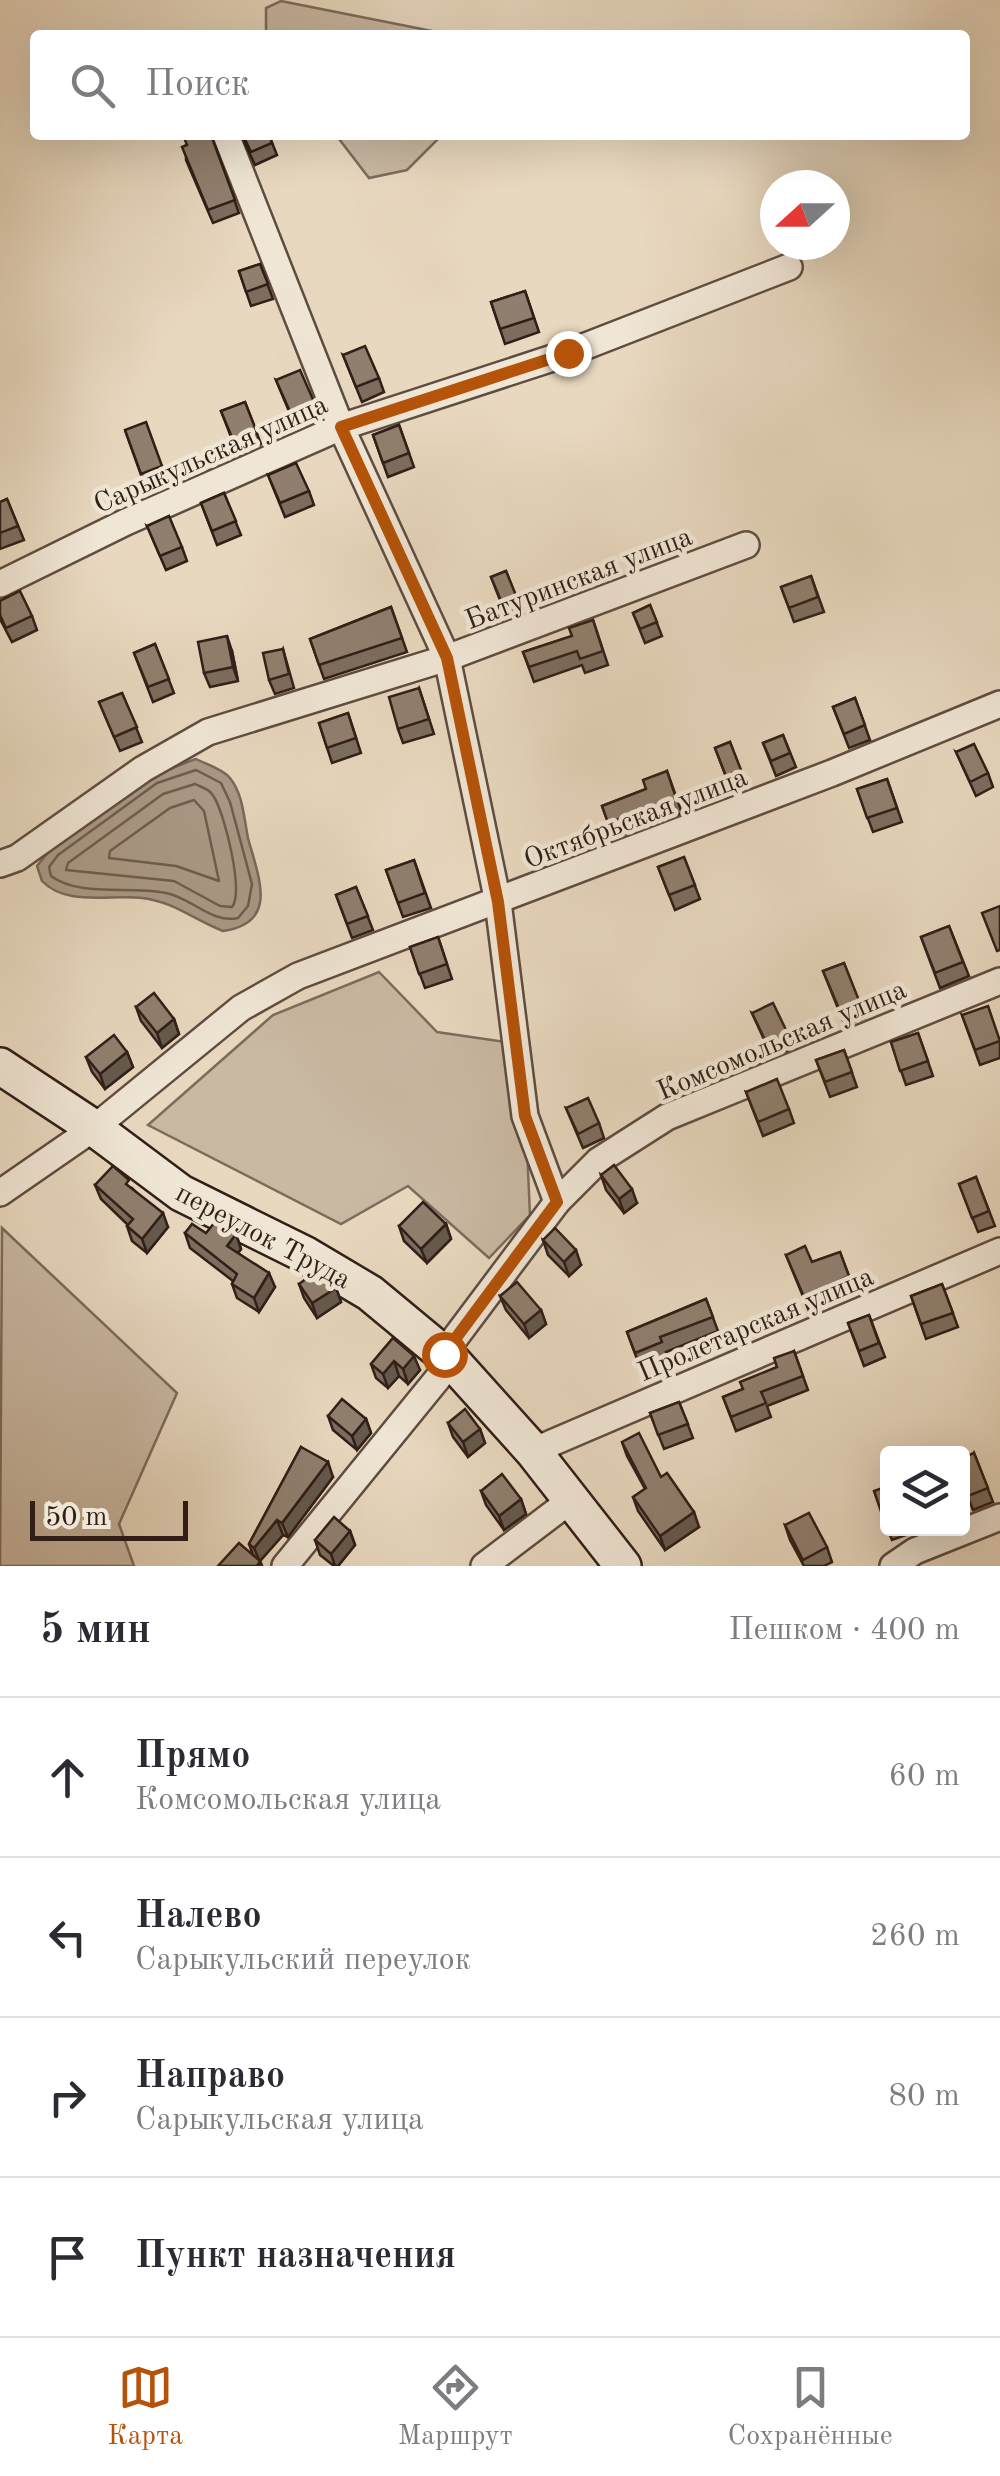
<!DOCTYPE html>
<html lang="ru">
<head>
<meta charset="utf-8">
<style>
  :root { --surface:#fff; --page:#f2f2f3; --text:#2b2b33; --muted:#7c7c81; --line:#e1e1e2; --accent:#b45309 }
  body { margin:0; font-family:"Old Standard TT",serif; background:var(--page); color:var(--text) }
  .controls { position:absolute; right:30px; bottom:30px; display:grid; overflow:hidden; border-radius:10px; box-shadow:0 10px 40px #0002 }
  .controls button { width:90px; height:90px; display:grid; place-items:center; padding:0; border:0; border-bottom:2px solid var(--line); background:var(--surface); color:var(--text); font:50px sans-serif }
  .compass { position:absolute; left:760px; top:170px; width:90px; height:90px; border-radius:50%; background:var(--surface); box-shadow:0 10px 40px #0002; rotate:249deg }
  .scale { position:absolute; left:30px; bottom:25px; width:158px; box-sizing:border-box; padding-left:10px; border:5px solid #311e17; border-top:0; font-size:28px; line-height:35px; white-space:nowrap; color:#311e17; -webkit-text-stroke:8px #f0e6d5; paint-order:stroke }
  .stop { position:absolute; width:30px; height:30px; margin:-22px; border:8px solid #b45309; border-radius:50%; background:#fff }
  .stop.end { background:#b45309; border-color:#fff; box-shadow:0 2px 10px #0008 }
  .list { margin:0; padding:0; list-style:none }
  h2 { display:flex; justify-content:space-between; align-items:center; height:130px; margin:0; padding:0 40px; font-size:42px }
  h2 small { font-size:32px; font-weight:400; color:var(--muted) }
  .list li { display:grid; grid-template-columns:65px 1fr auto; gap:30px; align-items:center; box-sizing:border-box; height:160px; padding:0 40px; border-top:2px solid var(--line) }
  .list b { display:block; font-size:38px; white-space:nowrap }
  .list p { margin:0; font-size:32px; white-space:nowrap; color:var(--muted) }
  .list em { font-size:32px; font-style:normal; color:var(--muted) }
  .icon { flex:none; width:55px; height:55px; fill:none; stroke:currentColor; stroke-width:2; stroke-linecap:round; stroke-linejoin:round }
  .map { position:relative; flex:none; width:1000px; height:1566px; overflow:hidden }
  .search { position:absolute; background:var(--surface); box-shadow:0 10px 40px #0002; left:30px; right:30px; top:30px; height:110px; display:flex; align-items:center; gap:25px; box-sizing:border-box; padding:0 35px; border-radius:10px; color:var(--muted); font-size:38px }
  .sheet { height:770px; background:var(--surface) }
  nav { display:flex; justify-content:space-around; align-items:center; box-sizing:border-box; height:140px; border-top:2px solid var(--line); background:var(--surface); font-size:28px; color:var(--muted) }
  nav a { display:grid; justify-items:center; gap:5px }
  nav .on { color:var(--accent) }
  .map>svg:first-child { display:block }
  .green { fill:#c9b8a2; stroke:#7d6b5c; stroke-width:2.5 }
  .water { fill:#aa9986; stroke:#7a685a; stroke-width:2.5 }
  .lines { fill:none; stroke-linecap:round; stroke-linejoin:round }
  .shore { stroke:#6e5c4e; stroke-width:2.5 }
  .street-casing { stroke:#5f4c41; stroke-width:30 }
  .secondary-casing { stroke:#311e17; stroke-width:40 }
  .street { stroke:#f0e6d5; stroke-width:25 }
  .secondary { stroke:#f0e6d5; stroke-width:35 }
  .wall { fill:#7c6d5f; stroke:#311e17; stroke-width:2.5 }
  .shaded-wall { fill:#65594d; stroke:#311e17; stroke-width:2.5 }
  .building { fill:#907f6e; stroke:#311e17; stroke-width:2.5 }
  .route { stroke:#b45309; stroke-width:12 }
  .labels { text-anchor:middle; stroke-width:9; stroke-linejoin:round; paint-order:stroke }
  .street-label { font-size:28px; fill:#311e17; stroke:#f0e6d5 }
</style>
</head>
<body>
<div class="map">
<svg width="1000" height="1566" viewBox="0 0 1000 1566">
  <rect width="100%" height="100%" fill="#e8d8bf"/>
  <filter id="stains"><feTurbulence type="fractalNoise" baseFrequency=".002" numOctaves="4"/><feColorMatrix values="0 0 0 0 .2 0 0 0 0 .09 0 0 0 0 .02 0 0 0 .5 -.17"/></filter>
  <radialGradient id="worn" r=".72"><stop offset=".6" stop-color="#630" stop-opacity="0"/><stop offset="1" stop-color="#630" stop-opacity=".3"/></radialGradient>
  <g class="green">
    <polygon points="281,1 452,35 266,35 266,8"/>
    <polygon points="336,135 442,135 407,170 369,178"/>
    <polygon points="379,972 437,1032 506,1042 527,1148 530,1215 489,1258 408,1186 341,1224 148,1125 273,1015"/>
    <polygon points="2,1228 177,1393 119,1524 134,1566 0,1566"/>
  </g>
  <path class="water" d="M196 759C206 764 223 769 230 778 243 794 244 818 248 838 258 876 280 923 223 931 194 920 175 902 142 898 110 894 67 907 42 881L37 866C70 821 143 777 196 759Z"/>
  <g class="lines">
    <g class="shore">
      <path d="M196 770 221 783 230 802 252 884 248 906 238 918C212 924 192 898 166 893 130 885 81 898 51 876L49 867 58 855 157 783Z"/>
      <path d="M195 784C203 788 210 789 214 797 225 815 244 892 232 907L220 906 174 881 66 870 68 863 163 794Z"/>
      <polygon points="194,800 204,811 219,881 176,866 109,858 110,851 170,808"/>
    </g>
    <g class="street-casing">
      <g id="street">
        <polyline points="226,135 341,427 447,658 498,902 525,1116 557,1202"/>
        <polyline points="0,584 126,522 341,427 568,353 789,267"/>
        <polyline points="0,864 17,858 143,769 208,732 447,658 746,545"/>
        <polyline points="0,1193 94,1128 241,1008 298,976 832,773 1000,704"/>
        <polyline points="443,1354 557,1202 598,1161 667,1117 1000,981"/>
        <polyline points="533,1451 1000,1251"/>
        <polyline points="285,1566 452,1361"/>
        <polyline points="484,1566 571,1500"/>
        <polyline points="893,1566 915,1551 1000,1517"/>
      </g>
    </g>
    <g class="secondary-casing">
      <polyline id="secondary" points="0,1066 94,1128 181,1193 306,1255 370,1293 452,1361 533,1451 623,1566"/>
    </g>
    <use href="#street" class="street"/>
    <use href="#secondary" class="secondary"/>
  </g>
  <g class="wall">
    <polygon points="211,135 239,213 213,223 186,160 186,145"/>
    <polygon points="241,135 269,135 277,155 255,165"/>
    <polygon points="260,264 273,299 251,306 239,271"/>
    <polygon points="525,291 539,332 505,344 491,302"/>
    <polygon points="343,355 379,378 384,392 362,402"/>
    <polygon points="276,380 315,404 320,418 296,428"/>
    <polygon points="245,402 261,444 238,455 221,411"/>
    <polygon points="399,425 414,467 388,477 373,435"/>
    <polygon points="125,430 162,466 168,481 146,489"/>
    <polygon points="268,475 309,491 314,505 285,517"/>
    <polygon points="224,493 241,535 217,545 201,503"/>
    <polygon points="7,499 24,540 0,549 0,502"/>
    <polygon points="147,526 182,547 187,561 166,570"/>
    <polygon points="506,571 522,612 507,618 491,577"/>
    <polygon points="811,576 824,612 794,622 781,587"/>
    <polygon points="0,601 32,616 37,630 12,642 0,619"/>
    <polygon points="650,605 662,636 645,643 633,613"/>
    <polygon points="391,607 407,652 324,679 310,639"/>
    <polygon points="593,620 608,665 585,673 582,665 534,682 523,652 572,636"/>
    <polygon points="155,644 174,693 153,702 134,653"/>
    <polygon points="283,649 294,688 275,694 269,680"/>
    <polygon points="232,651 238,681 210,687 204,673"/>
    <polygon points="419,688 434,734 403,743 398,729"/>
    <polygon points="122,693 142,742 120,751 99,702"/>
    <polygon points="855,698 870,740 849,748 833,707"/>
    <polygon points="348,713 361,753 332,763 319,723"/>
    <polygon points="783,735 796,767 776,776 763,743"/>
    <polygon points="730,742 746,785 731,790 715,748"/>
    <polygon points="956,752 988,773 993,787 976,796"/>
    <polygon points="667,771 682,813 614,838 602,806 646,789"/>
    <polygon points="887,779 902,822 873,832 857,789"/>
    <polygon points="684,857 700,899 675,910 658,867"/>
    <polygon points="414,860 431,908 403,917 386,870"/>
    <polygon points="356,887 373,930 352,938 336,895"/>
    <polygon points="949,926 969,976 940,988 921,937"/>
    <polygon points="438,937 452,979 425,988 410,947"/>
    <polygon points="844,963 865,1018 845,1026 823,971"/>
    <polygon points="136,1007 174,1019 179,1034 162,1048 141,1021"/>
    <polygon points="752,1013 788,1034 793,1048 772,1057"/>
    <polygon points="962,1015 1000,1040 1000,1058 980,1065"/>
    <polygon points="918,1033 933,1076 906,1085 891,1042"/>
    <polygon points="844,1050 857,1087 830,1097 816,1060"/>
    <polygon points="127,1052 133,1067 105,1089 92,1072 86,1057"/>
    <polygon points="746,1092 789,1109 794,1123 763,1136"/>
    <polygon points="566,1108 599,1123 604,1138 583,1148"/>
    <polygon points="601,1175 637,1203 624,1213 606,1190"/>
    <polygon points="976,1177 995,1226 978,1232 959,1184"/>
    <polygon points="95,1185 132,1188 168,1227 147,1253 132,1241 127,1226 128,1225 101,1199"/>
    <polygon points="446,1224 451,1239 427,1263 404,1241 399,1226"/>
    <polygon points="185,1233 236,1234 241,1249 238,1253 275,1287 259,1312 237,1298 232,1284 233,1281 190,1248"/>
    <polygon points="543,1240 581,1265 569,1276 548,1255"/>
    <polygon points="840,1252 854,1290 809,1311 786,1255 812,1262"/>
    <polygon points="299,1284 336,1288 341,1302 317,1318 304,1298"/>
    <polygon points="942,1284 958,1327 926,1339 911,1296"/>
    <polygon points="500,1296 541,1310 546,1324 529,1338 506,1310"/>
    <polygon points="706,1299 718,1331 666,1352 668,1356 640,1367 627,1332"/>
    <polygon points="869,1315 885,1357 864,1366 848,1323"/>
    <polygon points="393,1338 420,1370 408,1384 399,1376 388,1388 376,1378 371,1364"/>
    <polygon points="794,1351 808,1390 767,1406 771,1417 736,1431 723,1397 743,1389 777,1367"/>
    <polygon points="679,1402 693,1438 664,1449 650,1413"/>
    <polygon points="328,1416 366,1419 371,1433 357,1450 333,1430"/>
    <polygon points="448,1423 480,1429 485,1443 468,1457 453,1437"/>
    <polygon points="622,1442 699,1527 665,1550 638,1511 633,1497 645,1489 627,1456"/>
    <polygon points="301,1447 333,1477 288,1537 283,1535 260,1561 262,1566 218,1566 253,1555 249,1544"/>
    <polygon points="974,1453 993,1502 973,1510 962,1482"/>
    <polygon points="888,1486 888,1528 911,1528 912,1533 892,1540 886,1526"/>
    <polygon points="481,1491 521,1499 526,1514 504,1530 486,1505"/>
    <polygon points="785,1525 827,1547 832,1562 824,1566 804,1566 790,1540"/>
    <polygon points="350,1531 355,1545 338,1566 334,1566 320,1555 315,1540"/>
  </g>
  <g class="shaded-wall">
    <polygon points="227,636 232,651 238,681 233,667"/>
    <polygon points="174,1019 179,1034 162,1048 157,1033"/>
    <polygon points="127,1052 133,1067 105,1089 100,1074"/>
    <polygon points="632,1189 637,1203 624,1213 619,1199"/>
    <polygon points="163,1213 168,1227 147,1253 142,1239"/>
    <polygon points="446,1224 451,1239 427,1263 421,1249"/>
    <polygon points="236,1234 241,1249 232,1261 227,1246"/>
    <polygon points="576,1250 581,1265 569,1276 564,1262"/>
    <polygon points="269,1273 275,1287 259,1312 254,1298"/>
    <polygon points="336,1288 341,1302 317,1318 312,1303"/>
    <polygon points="541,1310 546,1324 529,1338 524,1324"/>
    <polygon points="414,1356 420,1370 408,1384 403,1369"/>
    <polygon points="394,1361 399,1376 388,1388 383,1374"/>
    <polygon points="366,1419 371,1433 357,1450 352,1436"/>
    <polygon points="480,1429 485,1443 468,1457 463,1442"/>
    <polygon points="328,1462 333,1477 288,1537 282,1523"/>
    <polygon points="521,1499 526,1514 504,1530 499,1516"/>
    <polygon points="694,1512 699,1527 665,1550 660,1536"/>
    <polygon points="277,1520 283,1535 260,1561 262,1566 257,1566 260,1562 254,1548"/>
    <polygon points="350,1531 355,1545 338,1566 335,1566 331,1554"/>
  </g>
  <g class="building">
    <polygon points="183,135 211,135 235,200 208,210 182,147 187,145"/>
    <polygon points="243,135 269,135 272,143 251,152"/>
    <polygon points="260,264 268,284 246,292 239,271"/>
    <polygon points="525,291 534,318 500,329 491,302"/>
    <polygon points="365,346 379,378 356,387 343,355"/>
    <polygon points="300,370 315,404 291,414 276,380"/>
    <polygon points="245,402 256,430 233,440 221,411"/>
    <polygon points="146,422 162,466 141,474 125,430"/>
    <polygon points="399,425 409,453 383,463 373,435"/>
    <polygon points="296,463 309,491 280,503 268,475"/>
    <polygon points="224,493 236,521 212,531 201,503"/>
    <polygon points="7,499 18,526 0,533 0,502"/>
    <polygon points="169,516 182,547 160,556 147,526"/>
    <polygon points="506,571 517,598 502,603 491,577"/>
    <polygon points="811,576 818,597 789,608 781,587"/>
    <polygon points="20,591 32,616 6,628 0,615 0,601"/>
    <polygon points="650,605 657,622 640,629 633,613"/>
    <polygon points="391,607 402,638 319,665 310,639"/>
    <polygon points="593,620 603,651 580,659 577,651 529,667 523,652 572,636 569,628"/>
    <polygon points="227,636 233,667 204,673 198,642"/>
    <polygon points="155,644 169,679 148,687 134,653"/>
    <polygon points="283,649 289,674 269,680 263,653"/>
    <polygon points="419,688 429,719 398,729 389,697"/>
    <polygon points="122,693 137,727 114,737 99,702"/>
    <polygon points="855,698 865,725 844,734 833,707"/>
    <polygon points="348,713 356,738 327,748 319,723"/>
    <polygon points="783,735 790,753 771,761 763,743"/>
    <polygon points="730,742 741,770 726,776 715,748"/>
    <polygon points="974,744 988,773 970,782 956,752"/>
    <polygon points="667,771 676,798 608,823 602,806 646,789 643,780"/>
    <polygon points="887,779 897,808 867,818 857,789"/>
    <polygon points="684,857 695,885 669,895 658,867"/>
    <polygon points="414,860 425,893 398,903 386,870"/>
    <polygon points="356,887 368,916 347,924 336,895"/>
    <polygon points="1000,906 1000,950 997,951 982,913"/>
    <polygon points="949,926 963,962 935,973 921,937"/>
    <polygon points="438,937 447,964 419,974 410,947"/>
    <polygon points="844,963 860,1003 840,1011 823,971"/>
    <polygon points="154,993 174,1019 157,1033 136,1007"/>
    <polygon points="773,1003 788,1034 766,1042 752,1013"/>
    <polygon points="988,1006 1000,1041 975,1050 962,1015"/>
    <polygon points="918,1033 928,1061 900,1071 891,1042"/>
    <polygon points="114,1035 127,1052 100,1074 86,1057"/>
    <polygon points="844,1050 852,1072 825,1082 816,1060"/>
    <polygon points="777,1079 789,1109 758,1122 746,1092"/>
    <polygon points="588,1098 599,1123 578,1134 566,1108"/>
    <polygon points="614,1165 632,1189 619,1199 601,1175"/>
    <polygon points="113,1166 129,1180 126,1184 163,1213 142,1239 127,1226 133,1219 95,1185"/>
    <polygon points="976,1177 989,1211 972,1218 959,1184"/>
    <polygon points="423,1202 446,1224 421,1249 399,1226"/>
    <polygon points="215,1222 236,1234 227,1246 269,1273 254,1298 232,1284 237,1274 185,1233 192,1224 206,1233"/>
    <polygon points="555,1228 576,1250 564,1262 543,1240"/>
    <polygon points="805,1246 812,1262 840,1252 849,1276 804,1297 786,1255"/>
    <polygon points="314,1273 336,1288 312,1303 299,1284"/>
    <polygon points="517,1282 541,1310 524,1324 500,1296"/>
    <polygon points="942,1284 953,1313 921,1324 911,1296"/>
    <polygon points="706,1299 713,1317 660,1337 662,1342 635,1353 627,1332"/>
    <polygon points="869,1315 879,1343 859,1351 848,1323"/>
    <polygon points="393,1338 414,1356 403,1369 394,1361 383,1374 371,1364"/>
    <polygon points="794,1351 803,1376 761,1392 766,1403 731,1417 723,1397 743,1389 740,1382 777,1367 774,1358"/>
    <polygon points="342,1399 366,1419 352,1436 328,1416"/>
    <polygon points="679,1402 688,1424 658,1435 650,1413"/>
    <polygon points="465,1409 480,1429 463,1442 448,1423"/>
    <polygon points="639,1433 661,1477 667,1473 694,1512 660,1536 633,1497 646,1488 622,1442"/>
    <polygon points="301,1447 328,1462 282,1523 277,1520 254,1548 249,1544"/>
    <polygon points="974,1453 988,1488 968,1496 962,1482 962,1458"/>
    <polygon points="502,1474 521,1499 499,1516 481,1491"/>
    <polygon points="888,1486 888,1525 886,1526 874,1491"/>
    <polygon points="809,1513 827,1547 803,1560 785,1525"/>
    <polygon points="334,1517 350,1531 331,1554 315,1540"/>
    <polygon points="239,1543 260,1561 257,1566 218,1566"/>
  </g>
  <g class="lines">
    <polyline class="route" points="444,1354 557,1202 525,1116 498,902 447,658 341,427 568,353"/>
  </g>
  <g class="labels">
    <g class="street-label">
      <text transform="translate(210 453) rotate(-24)" y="10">Сарыкульская улица</text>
      <text transform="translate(578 577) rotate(-21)" y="10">Батуринская улица</text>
      <text transform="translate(635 817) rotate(-21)" y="10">Октябрьская улица</text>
      <text transform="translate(781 1039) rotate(-23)" y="10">Комсомольская улица</text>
      <text transform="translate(264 1235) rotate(28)" y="10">переулок Труда</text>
      <text transform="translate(755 1323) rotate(-23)" y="10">Пролетарская улица</text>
    </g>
  </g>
  <rect width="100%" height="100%" filter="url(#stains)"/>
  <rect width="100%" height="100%" fill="url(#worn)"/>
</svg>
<div class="controls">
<button><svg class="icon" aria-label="layers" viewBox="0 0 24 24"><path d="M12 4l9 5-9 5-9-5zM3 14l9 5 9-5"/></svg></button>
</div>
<svg class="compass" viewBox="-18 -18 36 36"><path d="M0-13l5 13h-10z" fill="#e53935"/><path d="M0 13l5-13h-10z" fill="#7c7c81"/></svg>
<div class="scale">50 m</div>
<div class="stop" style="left:444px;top:1354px"></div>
<div class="stop end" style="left:568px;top:353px"></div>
<div class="search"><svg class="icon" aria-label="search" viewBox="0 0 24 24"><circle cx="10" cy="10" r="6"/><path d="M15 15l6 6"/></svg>Поиск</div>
</div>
<section class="sheet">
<h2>5 мин<small>Пешком · 400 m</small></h2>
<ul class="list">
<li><svg class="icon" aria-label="ahead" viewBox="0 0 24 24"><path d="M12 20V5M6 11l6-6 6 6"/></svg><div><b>Прямо</b><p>Комсомольская улица</p></div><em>60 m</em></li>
<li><svg class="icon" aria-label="left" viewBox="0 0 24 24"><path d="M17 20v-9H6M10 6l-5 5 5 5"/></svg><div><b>Налево</b><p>Сарыкульский переулок</p></div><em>260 m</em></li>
<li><svg class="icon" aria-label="right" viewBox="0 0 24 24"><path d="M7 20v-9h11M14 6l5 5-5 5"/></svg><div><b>Направо</b><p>Сарыкульская улица</p></div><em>80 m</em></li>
<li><svg class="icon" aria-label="arrive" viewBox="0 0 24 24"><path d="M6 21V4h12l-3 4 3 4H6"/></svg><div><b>Пункт назначения</b></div></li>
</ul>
</section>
<nav>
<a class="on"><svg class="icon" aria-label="map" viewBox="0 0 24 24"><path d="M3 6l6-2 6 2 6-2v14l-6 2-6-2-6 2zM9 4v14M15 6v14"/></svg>Карта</a>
<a><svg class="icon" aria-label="directions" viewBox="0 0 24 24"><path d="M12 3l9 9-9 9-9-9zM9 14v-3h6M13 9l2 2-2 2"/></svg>Маршрут</a>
<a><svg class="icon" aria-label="saved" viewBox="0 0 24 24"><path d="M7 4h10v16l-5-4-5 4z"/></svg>Сохранённые</a>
</nav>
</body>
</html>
